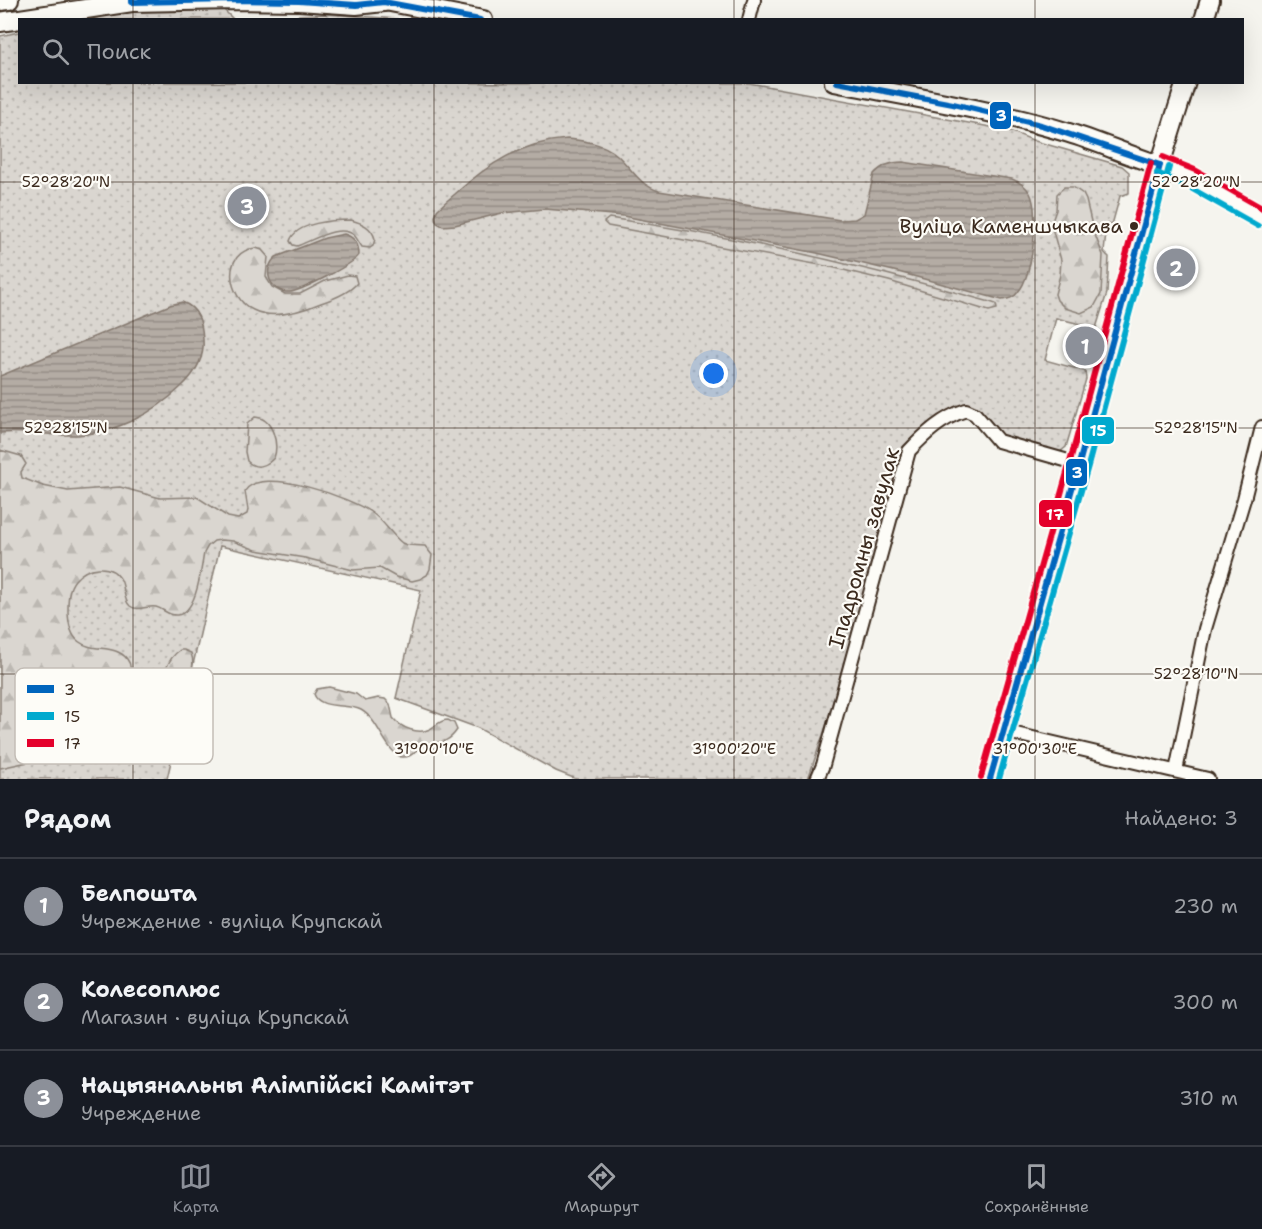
<!DOCTYPE html>
<html lang="ru">
<head>
<meta charset="utf-8">
<style>
  :root { --surface:#171b24; --page:#20242c; --text:#f1f3f6; --muted:#9ea1a6; --line:#363941; --accent:#8c9099 }
  body { margin:0; font-family:"Shantell Sans",sans-serif; background:var(--page); color:var(--text) }
  .you { position:absolute; left:714px; top:374px; width:21px; height:21px; margin:-15px; border:4px solid #fff; border-radius:50%; background:#1a73e8; box-shadow:0 0 0 9px #1a73e833 }
  .badge { display:grid; place-items:center; width:39px; height:39px; border-radius:50%; background:var(--accent); color:#fff; font-size:20px; font-weight:700 }
  .pin { position:absolute; translate:-50% -50%; border:3px solid #fff; box-shadow:0 2px 6px #0006 }
  .list { margin:0; padding:0; list-style:none }
  h2 { display:flex; justify-content:space-between; align-items:center; height:78px; margin:0; padding:0 24px; font-size:26px }
  h2 small { font-size:20px; font-weight:400; color:var(--muted) }
  .list li { display:grid; grid-template-columns:39px 1fr auto; gap:18px; align-items:center; box-sizing:border-box; height:96px; padding:0 24px; border-top:2px solid var(--line) }
  .list b { display:block; font-size:22px; white-space:nowrap }
  .list p { margin:0; font-size:20px; white-space:nowrap; color:var(--muted) }
  .list em { font-size:20px; font-style:normal; color:var(--muted) }
  .icon { flex:none; width:33px; height:33px; fill:none; stroke:currentColor; stroke-width:2; stroke-linecap:round; stroke-linejoin:round }
  .map { position:relative; flex:none; width:1262px; height:779px; overflow:hidden }
  .search { position:absolute; background:var(--surface); box-shadow:0 6px 24px #0002; left:18px; right:18px; top:18px; height:66px; display:flex; align-items:center; gap:15px; box-sizing:border-box; padding:0 21px; border-radius:0px; color:var(--muted); font-size:22px }
  .sheet { height:366px; background:var(--surface) }
  nav { display:flex; justify-content:space-around; align-items:center; box-sizing:border-box; height:84px; border-top:2px solid var(--line); background:var(--surface); font-size:16px; color:var(--muted) }
  nav a { display:grid; justify-items:center; gap:3px }
  nav .on { color:var(--accent) }
  .map>svg:first-child { display:block }
  .grass { fill:url(#grass-dots); stroke:#8a8077; stroke-width:1.5 }
  .forest { fill:url(#forest-firs); stroke:#8a8077; stroke-width:1.5 }
  .water { fill:url(#water-rules); stroke:#84786e; stroke-width:1.5 }
  .lines { fill:none; stroke-linecap:round; stroke-linejoin:round }
  .minor-casing { stroke:#3b2a1e; stroke-width:16 }
  .tertiary-casing { stroke:#3b2a1e; stroke-width:20 }
  .primary-casing { stroke:#3b2a1e; stroke-width:22 }
  .minor { stroke:#fdfcf7; stroke-width:12 }
  .tertiary { stroke:#fdfcf7; stroke-width:15 }
  .primary { stroke:#fdfcf7; stroke-width:18 }
  .bus-1-casing { stroke:#fdfcf7; stroke-width:10 }
  .bus-2-casing { stroke:#fdfcf7; stroke-width:10 }
  .bus-3-casing { stroke:#fdfcf7; stroke-width:10 }
  .bus-1 { stroke:#0065bd; stroke-width:6 }
  .bus-2 { stroke:#00a9ce; stroke-width:6 }
  .bus-3 { stroke:#e4002b; stroke-width:6 }
  .ticks { fill:none; stroke:#3b2a1e; stroke-width:1.5; stroke-opacity:0.45 }
  .bus-dot { fill:#3b2a1e; stroke:#fdfcf7; stroke-width:2 }
  .labels { text-anchor:middle; stroke-width:4.5; stroke-linejoin:round; paint-order:stroke }
  .bus-label { font-size:20px; fill:#3b2a1e; stroke:#fdfcf7; text-anchor:end }
  .street-label { font-size:21px; fill:#3b2a1e; stroke:#fdfcf7 }
  .key { fill:#fdfcf7; stroke:#c3bdb6; stroke-width:1.5 }
  .key-label { font-size:16px; fill:#3b2a1e }
  .ticks-label { font-size:15px; text-anchor:middle; fill:#3b2a1e; stroke:#fdfcf7; stroke-width:4.5; stroke-linejoin:round; paint-order:stroke }
  .line-badge { stroke:#fdfcf7; stroke-width:2 }
  .badge-label { font-size:16px; text-anchor:middle; font-weight:bold; fill:#fff }
</style>
</head>
<body>
<div class="map">
<svg width="1262" height="779" viewBox="0 0 1262 779">
  <defs>
    <pattern id="grass-dots" width="8" height="8" patternUnits="userSpaceOnUse" patternTransform="scale(1.5)"><rect width="8" height="8" fill="#dad6d0"/><path d="M2 2h.1M6 6h.1" fill="none" stroke="#bcb8b2" stroke-width="1.8" stroke-linecap="round"/></pattern>
    <pattern id="forest-firs" width="22" height="20" patternUnits="userSpaceOnUse" patternTransform="scale(1.5)"><rect width="22" height="20" fill="#dad6d0"/><path d="M5 1l3.5 6h-7zM16 11l3.5 6h-7z" fill="#bcb8b2"/></pattern>
    <pattern id="water-rules" width="6" height="5" patternUnits="userSpaceOnUse" patternTransform="scale(1.5)"><rect width="6" height="5" fill="#b4aca4"/><path d="M0 2.5h6" fill="none" stroke="#948c85"/></pattern>
  </defs>
  <rect width="100%" height="100%" fill="#f5f4ee"/>
  <filter id="ink" filterUnits="userSpaceOnUse"><feTurbulence type="fractalNoise" baseFrequency=".0167" numOctaves="2"/><feDisplacementMap in="SourceGraphic" scale="12" xChannelSelector="R" yChannelSelector="G"/><feConvolveMatrix kernelMatrix="1 2 1 2 8 2 1 2 1" color-interpolation-filters="sRGB"/></filter>
  <g filter="url(#ink)">
    <g class="grass">
      <polygon points="188,7 224,10 233,19 82,20 117,13"/>
      <polygon points="328,14 398,19 294,19 299,15"/>
      <polygon points="19,32 20,82 749,83 1007,130 1035,141 1122,166 1129,172 1129,193 1120,196 1112,225 1107,224 1104,252 1109,257 1107,293 1096,328 1056,318 1045,360 1085,371 1086,379 1066,447 1055,456 1004,444 965,412 902,457 827,723 808,779 576,779 556,771 478,728 396,698 421,590 220,546 167,779 0,779 0,36"/>
    </g>
    <g class="forest">
      <polygon points="1064,187 1073,187 1083,194 1086,200 1093,230 1103,255 1101,294 1094,307 1081,313 1065,308 1057,300 1055,294 1060,275 1061,260 1051,224 1056,210 1057,194"/>
      <path d="M609 218C738 237 865 266 990 302L996 304 997 309 989 311 889 281 831 267 608 226 604 222Z"/>
      <path d="M351 220C362 223 372 227 375 239L373 246 370 248 362 247C359 243 357 238 354 235 339 223 312 241 297 246L293 245 290 241C296 222 334 220 351 220Z"/>
      <path d="M256 248 262 250 268 257 266 277 272 287 285 294H300L325 281 348 275 355 276 357 283C350 292 333 299 321 303 302 311 273 320 253 310 227 298 221 251 256 248Z"/>
      <path d="M255 417C273 418 279 444 274 458 266 466 256 470 247 461L245 452 247 424Z"/>
      <path d="M0 450 21 456 26 464 21 472 22 478 43 486 68 491 120 487 160 498 197 497 228 517 238 519 247 514 248 510 245 491C260 465 352 498 372 513 384 521 391 534 402 543L407 545 425 546 432 555 430 569 427 575 420 579 412 581 396 577 380 568 353 570 305 558 256 550 233 541 221 540 214 541 208 546 204 553C201 569 197 613 177 615 168 616 164 609 156 607 148 605 138 612 130 606 123 600 125 588 121 580 111 562 87 566 75 580 68 588 68 601 68 611 69 665 111 637 127 659 135 669 127 683 131 694 135 707 147 712 152 724 161 744 132 758 116 762 93 768 72 759 49 759 32 760 16 765 0 768Z"/>
      <path d="M180 650H184L191 653C196 666 189 692 175 696L167 692C159 679 168 658 180 650Z"/>
      <path d="M329 687 356 694 365 701 378 698 385 699 390 704 393 718C401 728 418 735 430 729 437 725 440 720 448 720L454 723 457 730C444 749 435 738 422 746 413 751 413 758 401 757 383 748 380 721 361 710 348 703 319 710 314 694L317 689Z"/>
    </g>
    <g class="water">
      <path d="M567 139C588 141 609 144 623 161 635 174 641 185 659 191L840 220 855 219 864 214 874 174C882 165 891 162 903 162L1012 179C1020 182 1026 186 1030 193 1040 212 1033 276 1018 292 1014 298 1009 299 1002 300L898 272 817 253 623 216 545 209 502 213 455 225 443 226 437 223 435 217 437 210C443 204 449 199 455 194 488 164 522 142 567 139Z"/>
      <path d="M344 234C355 237 359 244 359 255 354 264 301 291 290 292 270 293 261 270 276 257L325 238Z"/>
      <path d="M182 302C199 308 202 323 203 339 205 359 195 374 181 387 153 414 117 432 78 435 52 436 26 431 0 433V376L170 305Z"/>
    </g>
    <g class="lines">
      <g class="minor-casing">
        <g id="minor">
          <polyline points="749,20 754,0"/>
          <polyline points="1003,731 1208,779"/>
          <polyline points="1176,771 1205,629 1244,499 1262,427"/>
          <path d="M817 779 823 765 909 451C926 433 942 418 966 410L975 414 998 441 1079 464"/>
        </g>
      </g>
      <g class="tertiary-casing">
        <polyline id="tertiary" points="1160,165 1191,178 1262,218"/>
      </g>
      <g class="primary-casing">
        <g id="primary">
          <polyline points="380,0 483,20"/>
          <polyline points="0,1 9,0"/>
          <polyline points="1204,20 1210,0"/>
          <polyline points="0,22 132,2 235,0 299,1 356,5 384,2"/>
          <path d="M834 82C912 97 994 110 1069 133 1099 142 1129 156 1160 165"/>
          <polyline points="990,779 1079,464 1160,165 1186,82"/>
        </g>
      </g>
      <use href="#minor" class="minor"/>
      <use href="#tertiary" class="tertiary"/>
      <use href="#primary" class="primary"/>
      <g class="bus-1-casing">
        <g id="bus-1">
          <polyline points="132,0 132,2 235,0 299,1 356,5 384,2 480,20"/>
          <polyline points="837,82 953,104 1041,125 1160,165"/>
          <polyline points="990,779 1079,464 1160,165"/>
        </g>
      </g>
      <g class="bus-2-casing">
        <g id="bus-2">
          <polyline points="1157,173 1187,186 1258,226"/>
          <polyline points="999,779 1088,466 1169,167"/>
        </g>
      </g>
      <g class="bus-3-casing">
        <g id="bus-3">
          <polyline points="1163,157 1195,170 1262,208"/>
          <polyline points="981,777 1070,462 1151,163"/>
        </g>
      </g>
      <use href="#bus-1" class="bus-1"/>
      <use href="#bus-2" class="bus-2"/>
      <use href="#bus-3" class="bus-3"/>
    </g>
  </g>
  <path class="ticks" d="M133 0V20M434 0V20M734 0V20M1035 0V20M133 82V779M434 82V779M734 82V779M1035 82V779M0 182H1262M0 428H1262M0 674H1262"/>
  <circle class="bus-dot" cx="1134" cy="226" r="5"/>
  <g class="labels">
    <g class="bus-label">
      <text x="1123" y="233">Вуліца Каменшчыкава</text>
    </g>
    <g class="street-label">
      <text transform="translate(864 548) rotate(-74)" y="7">Іпадромны завулак</text>
    </g>
  </g>
  <rect x="15" y="668" width="198" height="96" rx="9" class="key"/>
  <rect x="27" y="685" width="27" height="8" fill="#0065bd"/>
  <rect x="27" y="712" width="27" height="8" fill="#00a9ce"/>
  <rect x="27" y="739" width="27" height="8" fill="#e4002b"/>
  <g class="key-label">
    <text x="64" y="695">3</text>
    <text x="64" y="722">15</text>
    <text x="64" y="749">17</text>
  </g>
  <g class="ticks-label">
    <text x="66" y="187">52°28'20"N</text>
    <text x="1196" y="187">52°28'20"N</text>
    <text x="66" y="433">52°28'15"N</text>
    <text x="1196" y="433">52°28'15"N</text>
    <text x="1196" y="679">52°28'10"N</text>
    <text x="434" y="754">31°00'10"E</text>
    <text x="734" y="754">31°00'20"E</text>
    <text x="1035" y="754">31°00'30"E</text>
  </g>
  <g class="line-badge">
    <rect x="989" y="101" width="23" height="29" rx="6" fill="#0065bd"/>
    <rect x="1081" y="416" width="34" height="29" rx="6" fill="#00a9ce"/>
    <rect x="1065" y="458" width="23" height="29" rx="6" fill="#0065bd"/>
    <rect x="1038" y="499" width="35" height="29" rx="6" fill="#e4002b"/>
  </g>
  <g class="badge-label">
    <text x="1001" y="121">3</text>
    <text x="1098" y="436">15</text>
    <text x="1077" y="478">3</text>
    <text x="1055" y="520">17</text>
  </g>
</svg>
<div class="you"></div>
<div class="pin badge" style="left:1085px;top:346px">1</div>
<div class="pin badge" style="left:1176px;top:268px">2</div>
<div class="pin badge" style="left:247px;top:206px">3</div>
<div class="search"><svg class="icon" aria-label="search" viewBox="0 0 24 24"><circle cx="10" cy="10" r="6"/><path d="M15 15l6 6"/></svg>Поиск</div>
</div>
<section class="sheet">
<h2>Рядом<small>Найдено: 3</small></h2>
<ul class="list">
<li><span class="badge">1</span><div><b>Белпошта</b><p>Учреждение · вуліца Крупскай</p></div><em>230 m</em></li>
<li><span class="badge">2</span><div><b>Колесоплюс</b><p>Магазин · вуліца Крупскай</p></div><em>300 m</em></li>
<li><span class="badge">3</span><div><b>Нацыянальны Алімпійскі Камітэт</b><p>Учреждение</p></div><em>310 m</em></li>
</ul>
</section>
<nav>
<a class="on"><svg class="icon" aria-label="map" viewBox="0 0 24 24"><path d="M3 6l6-2 6 2 6-2v14l-6 2-6-2-6 2zM9 4v14M15 6v14"/></svg>Карта</a>
<a><svg class="icon" aria-label="directions" viewBox="0 0 24 24"><path d="M12 3l9 9-9 9-9-9zM9 14v-3h6M13 9l2 2-2 2"/></svg>Маршрут</a>
<a><svg class="icon" aria-label="saved" viewBox="0 0 24 24"><path d="M7 4h10v16l-5-4-5 4z"/></svg>Сохранённые</a>
</nav>
</body>
</html>
